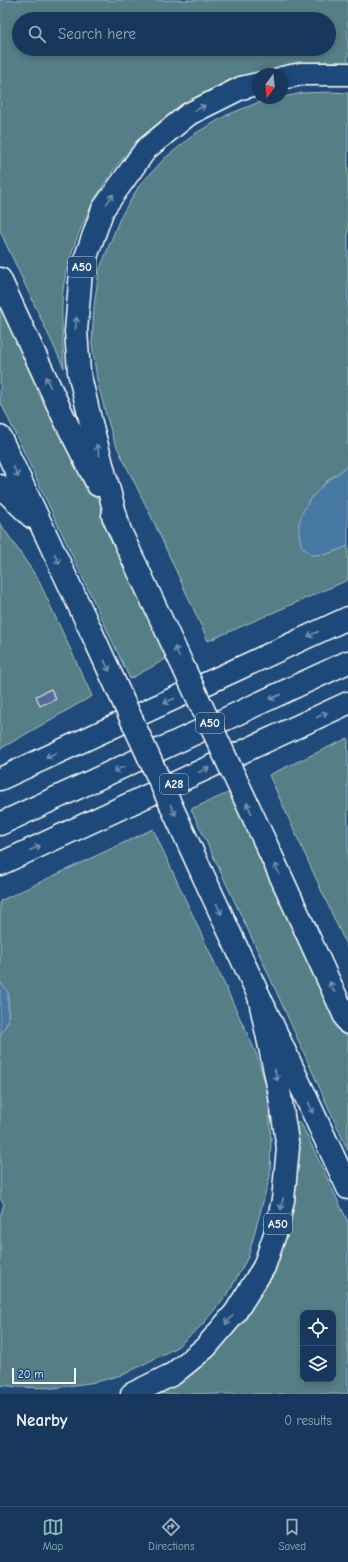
<!DOCTYPE html>
<html lang="en">
<head>
<meta charset="utf-8">
<style>
  :root { --surface:#17385c; --page:#244365; --text:#f1f3f6; --muted:#9eacbb; --line:#365272; --accent:#8bbbb9 }
  body { margin:0; font-family:"Comic Neue",sans-serif; background:var(--page); color:var(--text) }
  .controls { position:absolute; right:12px; bottom:12px; display:grid; overflow:hidden; border-radius:8px; box-shadow:0 2px 6px #0003 }
  .controls button { width:36px; height:36px; display:grid; place-items:center; padding:0; border:0; border-bottom:1px solid var(--line); background:var(--surface); color:var(--text); font:20px sans-serif }
  .compass { position:absolute; left:252px; top:68px; width:36px; height:36px; border-radius:50%; background:var(--surface); box-shadow:0 2px 6px #0003; rotate:195deg }
  .scale { position:absolute; left:12px; bottom:10px; width:64px; box-sizing:border-box; padding-left:4px; border:2px solid #fff; border-top:0; font-size:11px; line-height:14px; white-space:nowrap; color:#fff; -webkit-text-stroke:3px #1f4a7a; paint-order:stroke }
  .list { margin:0; padding:0; list-style:none }
  h2 { display:flex; justify-content:space-between; align-items:center; height:52px; margin:0; padding:0 16px; font-size:17px }
  h2 small { font-size:13px; font-weight:400; color:var(--muted) }
  .icon { flex:none; width:22px; height:22px; fill:none; stroke:currentColor; stroke-width:2; stroke-linecap:round; stroke-linejoin:round }
  .map { position:relative; flex:none; width:348px; height:1394px; overflow:hidden }
  .search { position:absolute; background:var(--surface); box-shadow:0 2px 6px #0003; left:12px; right:12px; top:12px; height:44px; display:flex; align-items:center; gap:10px; box-sizing:border-box; padding:0 14px; border-radius:22px; color:var(--muted); font-size:15px }
  .sheet { height:112px; background:var(--surface) }
  nav { display:flex; justify-content:space-around; align-items:center; box-sizing:border-box; height:56px; border-top:1px solid var(--line); background:var(--surface); font-size:11px; color:var(--muted) }
  nav a { display:grid; justify-items:center; gap:2px }
  nav .on { color:var(--accent) }
  .map>svg:first-child { display:block }
  .green { fill:#567e86; stroke:#aabec2; fill-rule:evenodd }
  .water { fill:#4678a3; stroke:#90aec8 }
  .building { fill:#596b99; stroke:#fff }
  .lines { fill:none; stroke-linecap:round; stroke-linejoin:round }
  .motorway-casing { stroke:#fff; stroke-width:25 }
  .motorway { stroke:#1f4a7a; stroke-width:22 }
  .motorway-bridge-casing { stroke:#fff; stroke-width:25; stroke-linecap:butt }
  .motorway-bridge { stroke:#1f4a7a; stroke-width:22 }
  .oneway { stroke:#7992af }
  .labels { text-anchor:middle; stroke-width:3.5; stroke-linejoin:round; paint-order:stroke }
  .shield { fill:#1f4a7a; stroke:#bcc9d7; stroke-width:1 }
  .shield-label { font-size:12px; font-weight:bold; fill:#fff }
</style>
</head>
<body>
<div class="map">
<svg width="348" height="1394" viewBox="0 0 348 1394">
  <rect width="100%" height="100%" fill="#1f4a7a"/>
  <filter id="ink" filterUnits="userSpaceOnUse"><feTurbulence type="fractalNoise" baseFrequency=".025" numOctaves="2"/><feDisplacementMap in="SourceGraphic" scale="8" xChannelSelector="R" yChannelSelector="G"/><feConvolveMatrix kernelMatrix="1 2 1 2 8 2 1 2 1" color-interpolation-filters="sRGB"/></filter>
  <g filter="url(#ink)">
    <g class="green">
      <path d="M0 0H348V63C322 60 298 64 273 69 260 72 247 74 235 78 226 81 218 86 210 90 137 125 90 188 68 265 58 298 63 335 64 368L0 231ZM19 19H329V49H19Z"/>
      <polygon points="332,92 348,93 348,466 328,480 310,500 299,524 301,545 311,555 327,554 348,546 348,580 208,641 152,518 114,441 105,411 97,380 92,344 94,306 99,271 120,218 139,186 164,159 196,133 227,115 257,103 302,93"/>
      <polygon points="0,292 173,655 130,679 0,401"/>
      <polygon points="0,523 38,579 92,696 0,749"/>
      <polygon points="348,738 348,949 269,775"/>
      <polygon points="235,790 348,1037 348,1151 263,962 191,809"/>
      <polygon points="153,829 256,1053 268,1092 271,1140 270,1176 248,1257 229,1292 202,1325 177,1347 125,1374 96,1382 54,1388 18,1387 0,1385 0,1217 4,1204 0,1198 0,1036 8,1021 8,992 0,982 0,901"/>
      <path d="M296 1123H300L302 1125 348 1222V1394H154L244 1318 257 1299 268 1278 293 1204 296 1182ZM303 1313H333V1379H303Z"/>
    </g>
    <g class="water">
      <path d="M348 466V546L327 554 311 555 301 545C300 538 298 529 299 523 306 497 327 481 348 466Z"/>
      <polygon points="0,982 8,992 8,1021 0,1036"/>
    </g>
    <polygon class="building" points="51,689 56,699 40,706 36,696"/>
    <g class="lines">
      <g class="motorway-casing">
        <g id="motorway">
          <polyline points="282,78 301,74 348,74"/>
          <polyline points="0,279 64,418 98,485"/>
          <polyline points="0,437 91,631"/>
          <polyline points="0,486 32,517"/>
          <polyline points="113,516 153,602"/>
          <polyline points="119,528 91,423 79,372 76,331 81,271 103,209 146,149 189,114 241,88 258,84"/>
          <polyline points="0,779 348,618"/>
          <polyline points="0,824 348,662"/>
          <polyline points="266,844 348,1023"/>
          <polyline points="0,864 348,703"/>
          <polyline points="202,873 348,1188"/>
          <polyline points="132,1394 173,1374 205,1348 235,1313 264,1267 276,1231 283,1200 288,1148 279,1090 259,996"/>
        </g>
      </g>
      <use href="#motorway" class="motorway"/>
      <g class="motorway-bridge-casing">
        <g id="motorway-bridge">
          <polyline points="153,602 266,844"/>
          <polyline points="91,631 202,873"/>
        </g>
      </g>
      <use href="#motorway-bridge" class="motorway-bridge"/>
    </g>
    <defs><path id="oneway-shaft" d="M-6 0H5M1.5-3L5.5 0L1.5 3" fill="none" stroke-width="1.6" stroke-linecap="round" stroke-linejoin="round"/></defs>
    <g class="oneway">
      <use href="#oneway-shaft" transform="translate(200 108) rotate(-27)"/>
      <use href="#oneway-shaft" transform="translate(110 199) rotate(-55)"/>
      <use href="#oneway-shaft" transform="translate(76 323) rotate(-85)"/>
      <use href="#oneway-shaft" transform="translate(48 382) rotate(-115)"/>
      <use href="#oneway-shaft" transform="translate(98 450) rotate(-105)"/>
      <use href="#oneway-shaft" transform="translate(16 472) rotate(65)"/>
      <use href="#oneway-shaft" transform="translate(57 559) rotate(64)"/>
      <use href="#oneway-shaft" transform="translate(313 634) rotate(155)"/>
      <use href="#oneway-shaft" transform="translate(177 652) rotate(-115)"/>
      <use href="#oneway-shaft" transform="translate(107 666) rotate(65)"/>
      <use href="#oneway-shaft" transform="translate(275 697) rotate(155)"/>
      <use href="#oneway-shaft" transform="translate(169 701) rotate(155)"/>
      <use href="#oneway-shaft" transform="translate(322 715) rotate(-25)"/>
      <use href="#oneway-shaft" transform="translate(51 755) rotate(155)"/>
      <use href="#oneway-shaft" transform="translate(119 769) rotate(155)"/>
      <use href="#oneway-shaft" transform="translate(204 770) rotate(-25)"/>
      <use href="#oneway-shaft" transform="translate(249 808) rotate(-115)"/>
      <use href="#oneway-shaft" transform="translate(173 810) rotate(65)"/>
      <use href="#oneway-shaft" transform="translate(35 848) rotate(-25)"/>
      <use href="#oneway-shaft" transform="translate(277 869) rotate(-115)"/>
      <use href="#oneway-shaft" transform="translate(219 909) rotate(65)"/>
      <use href="#oneway-shaft" transform="translate(332 987) rotate(-115)"/>
      <use href="#oneway-shaft" transform="translate(276 1075) rotate(78)"/>
      <use href="#oneway-shaft" transform="translate(311 1108) rotate(65)"/>
      <use href="#oneway-shaft" transform="translate(282 1204) rotate(101)"/>
      <use href="#oneway-shaft" transform="translate(229 1320) rotate(131)"/>
    </g>
  </g>
  <g class="labels">
    <g class="shield">
      <rect x="68" y="257" width="28" height="20" rx="3"/>
      <rect x="196" y="713" width="28" height="20" rx="3"/>
      <rect x="160" y="774" width="28" height="20" rx="3"/>
      <rect x="264" y="1214" width="28" height="20" rx="3"/>
    </g>
    <g class="shield-label">
      <text x="82" y="271">A50</text>
      <text x="210" y="727">A50</text>
      <text x="174" y="788">A28</text>
      <text x="278" y="1228">A50</text>
    </g>
  </g>
</svg>
<div class="controls">
<button><svg class="icon" aria-label="locate" viewBox="0 0 24 24"><circle cx="12" cy="12" r="6"/><path d="M12 2v4M12 18v4M2 12h4M18 12h4"/></svg></button>
<button><svg class="icon" aria-label="layers" viewBox="0 0 24 24"><path d="M12 4l9 5-9 5-9-5zM3 14l9 5 9-5"/></svg></button>
</div>
<svg class="compass" viewBox="-18 -18 36 36"><path d="M0-13l5 13h-10z" fill="#e53935"/><path d="M0 13l5-13h-10z" fill="#9eacbb"/></svg>
<div class="scale">20 m</div>
<div class="search"><svg class="icon" aria-label="search" viewBox="0 0 24 24"><circle cx="10" cy="10" r="6"/><path d="M15 15l6 6"/></svg>Search here</div>
</div>
<section class="sheet">
<h2>Nearby<small>0 results</small></h2>
<ul class="list">
</ul>
</section>
<nav>
<a class="on"><svg class="icon" aria-label="map" viewBox="0 0 24 24"><path d="M3 6l6-2 6 2 6-2v14l-6 2-6-2-6 2zM9 4v14M15 6v14"/></svg>Map</a>
<a><svg class="icon" aria-label="directions" viewBox="0 0 24 24"><path d="M12 3l9 9-9 9-9-9zM9 14v-3h6M13 9l2 2-2 2"/></svg>Directions</a>
<a><svg class="icon" aria-label="saved" viewBox="0 0 24 24"><path d="M7 4h10v16l-5-4-5 4z"/></svg>Saved</a>
</nav>
</body>
</html>
